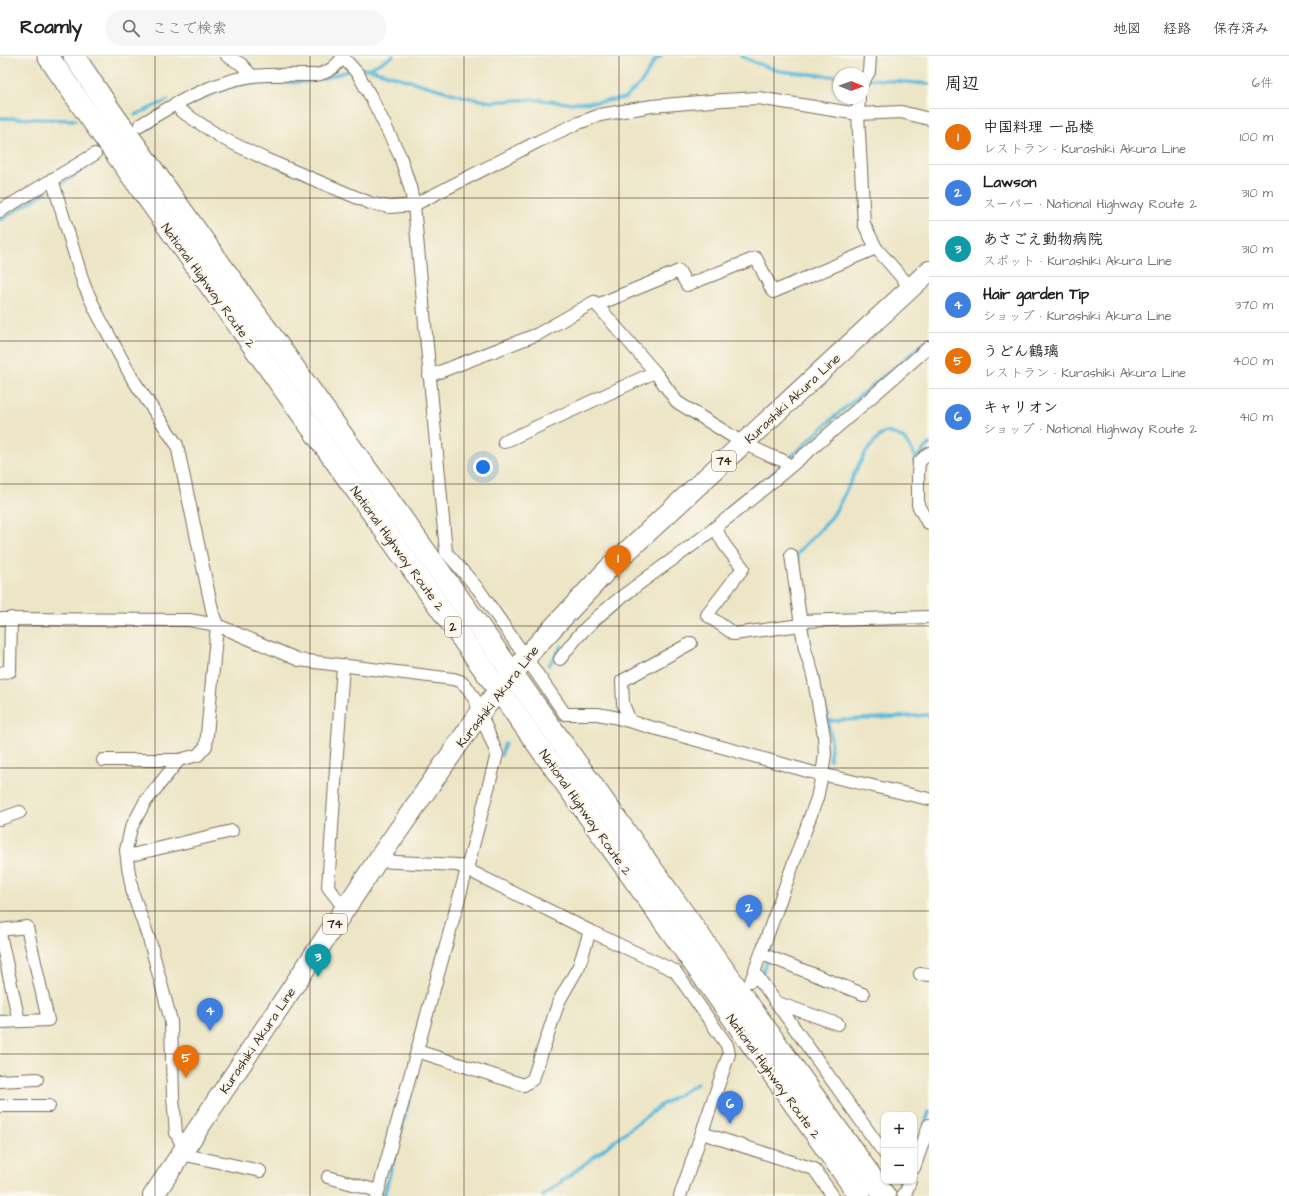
<!DOCTYPE html>
<html lang="ja">
<head>
<meta charset="utf-8">
<style>
  :root { --surface:#fff; --page:#f6f6f6; --text:#202124; --muted:#757577; --line:#e0e0e0; --accent:#c8321e }
  body { margin:0; font-family:"Architects Daughter","Klee One",sans-serif; background:var(--page); color:var(--text) }
  .controls { position:absolute; right:12px; bottom:12px; display:grid; overflow:hidden; border-radius:8px; box-shadow:0 1px 3px #0004 }
  .controls button { width:36px; height:36px; display:grid; place-items:center; padding:0; border:0; border-bottom:1px solid var(--line); background:var(--surface); color:var(--text); font:20px sans-serif }
  .compass { position:absolute; left:833px; top:12px; width:36px; height:36px; border-radius:50%; background:var(--surface); box-shadow:0 1px 3px #0004; rotate:91deg }
  .you { position:absolute; left:483px; top:411px; width:14px; height:14px; margin:-10px; border:3px solid #fff; border-radius:50%; background:#1a73e8; box-shadow:0 0 0 6px #1a73e833 }
  .badge { display:grid; place-items:center; width:26px; height:26px; border-radius:50%; background:var(--accent); color:#fff; font-size:13px; font-weight:700 }
  .pin { position:absolute; translate:-50% -33px; filter:drop-shadow(0 1px 2px #0008) }
  .pin::after { content:''; position:absolute; top:21px; width:14px; height:12px; background:inherit; clip-path:polygon(0 0,100% 0,50% 100%) }
  .list { margin:0; padding:0; list-style:none }
  h2 { display:flex; justify-content:space-between; align-items:center; height:52px; margin:0; padding:0 16px; font-size:17px }
  h2 small { font-size:13px; font-weight:400; color:var(--muted) }
  .list li { display:grid; grid-template-columns:26px 1fr auto; gap:12px; align-items:center; box-sizing:border-box; height:56px; padding:0 16px; border-top:1px solid var(--line) }
  .list b { display:block; font-size:15px; white-space:nowrap }
  .list p { margin:0; font-size:13px; white-space:nowrap; color:var(--muted) }
  .list em { font-size:13px; font-style:normal; color:var(--muted) }
  .icon { flex:none; width:22px; height:22px; fill:none; stroke:currentColor; stroke-width:2; stroke-linecap:round; stroke-linejoin:round }
  .map { position:relative; flex:none; width:929px; height:1140px; overflow:hidden }
  header { display:flex; align-items:center; gap:24px; box-sizing:border-box; height:56px; padding:0 20px; background:var(--surface); border-bottom:1px solid var(--line) }
  header strong { font-size:19px }
  nav { display:flex; gap:22px; margin-inline-start:auto; font-size:14px }
  .search { width:280px; height:36px; background:var(--page); display:flex; align-items:center; gap:10px; box-sizing:border-box; padding:0 14px; border-radius:16px; color:var(--muted); font-size:15px }
  main { display:flex }
  aside { flex:1; background:var(--surface) }
  .map>svg:first-child { display:block }
  .lines { fill:none; stroke-linecap:round; stroke-linejoin:round }
  .stream { stroke:#5dbadb; stroke-width:3.5 }
  .minor-casing { stroke:#796b59; stroke-width:14 }
  .primary-casing { stroke:#796b59; stroke-width:22 }
  .trunk-casing { stroke:#796b59; stroke-width:23 }
  .minor { stroke:#fff; stroke-width:12 }
  .primary { stroke:#fff; stroke-width:20 }
  .trunk { stroke:#fff; stroke-width:21 }
  .grid { fill:none; stroke:#3b2a1e; stroke-width:1; stroke-opacity:0.55 }
  .labels { text-anchor:middle; stroke-width:4; stroke-linejoin:round; paint-order:stroke }
  .shield { fill:#fbf7ec; stroke:#75685c; stroke-width:1 }
  .shield-label { font-size:12px; font-weight:bold; fill:#3b2a1e }
  .street-label { font-size:13px; fill:#3b2a1e; stroke:#fbf7ec }
</style>
</head>
<body>
<header>
<strong>Roamly</strong>
<div class="search"><svg class="icon" aria-label="search" viewBox="0 0 24 24"><circle cx="10" cy="10" r="6"/><path d="M15 15l6 6"/></svg>ここで検索</div>
<nav><a>地図</a><a>経路</a><a>保存済み</a></nav>
</header>
<main>
<div class="map">
<svg width="929" height="1140" viewBox="0 0 929 1140">
  <rect width="100%" height="100%" fill="#fbf7ec"/>
  <filter id="ink" filterUnits="userSpaceOnUse"><feTurbulence type="fractalNoise" baseFrequency=".025" numOctaves="2"/><feDisplacementMap in="SourceGraphic" scale="8" xChannelSelector="R" yChannelSelector="G"/><feConvolveMatrix kernelMatrix="1 2 1 2 8 2 1 2 1" color-interpolation-filters="sRGB"/></filter>
  <filter id="wash" filterUnits="userSpaceOnUse"><feTurbulence type="fractalNoise" baseFrequency=".012" numOctaves="4" result="noise"/><feDisplacementMap in="SourceGraphic" scale="16" xChannelSelector="R" yChannelSelector="G"/><feGaussianBlur stdDeviation="0.9" result="paint"/><feColorMatrix in="noise" values="0 0 0 0 0 0 0 0 0 0 0 0 0 0 0 0 0 1.4 0 .05"/><feComposite in="paint" operator="in"/></filter>
  <g filter="url(#wash)">
    <rect width="100%" height="100%" fill="#ece5c6"/>
    <g class="lines">
      <g class="stream">
        <polyline points="741,0 756,7 779,15 839,21"/>
        <polyline points="362,13 369,13 465,41 492,46 532,43 567,47 600,46 625,42 642,26 655,4 661,0"/>
        <polyline points="369,13 393,0"/>
        <polyline points="322,23 348,15"/>
        <polyline points="871,23 929,28"/>
        <path d="M188 48C204 42 220 34 237 30 262 25 287 28 312 25"/>
        <polyline points="135,59 168,44"/>
        <polyline points="0,62 75,64"/>
        <polyline points="146,74 167,59"/>
        <polyline points="61,128 97,104"/>
        <polyline points="0,164 47,136"/>
        <polyline points="762,427 840,356 929,283"/>
        <path d="M799 516 797 498C808 484 823 474 833 459 851 432 858 396 885 376 906 379 906 385 916 402L929 388"/>
        <polyline points="549,609 562,590"/>
        <polyline points="824,646 828,665 929,659"/>
        <polyline points="828,665 831,683 830,704"/>
        <polyline points="501,699 505,687"/>
        <polyline points="761,922 795,821"/>
        <polyline points="925,1068 929,1056"/>
        <polyline points="880,1099 884,1105"/>
        <polyline points="898,1125 899,1127 900,1126"/>
        <polyline points="384,1140 411,1037"/>
        <polyline points="543,1140 661,1049 697,1028"/>
      </g>
    </g>
  </g>
  <g filter="url(#ink)">
    <g class="lines">
      <g class="minor-casing">
        <g id="minor">
          <polyline points="227,0 241,8 252,20"/>
          <polyline points="342,0 358,18 371,41 400,100 410,131 414,149 446,496 479,534 565,658 597,658 614,661 811,716 834,721 929,743"/>
          <polyline points="863,26 869,16 870,0"/>
          <polyline points="859,42 858,58 864,168 876,192 911,232"/>
          <polyline points="176,47 181,55 222,82 265,103 370,147 390,151 414,149 539,85 576,68 600,59 652,50 723,44 758,42 858,58 901,56 929,63"/>
          <path d="M140 69C174 48 212 26 252 20 272 18 295 19 316 19 330 16 335 11 344 0"/>
          <polyline points="52,123 84,229 97,257 132,322 177,389 213,558 217,569 206,690 198,699 179,704 145,746 131,772 126,794 128,811 133,838 150,886 171,965 173,1041 176,1077 184,1093"/>
          <polyline points="0,155 95,98"/>
          <polyline points="597,249 655,316 677,346 743,387 773,401 782,404 790,410"/>
          <polyline points="429,320 538,278 594,246 597,249 679,215 687,229 756,202 773,236 876,192"/>
          <polyline points="504,386 655,316"/>
          <polyline points="929,397 919,406 918,418 918,449 927,466 929,467"/>
          <path d="M716 471C721 488 732 498 743 512L707 559 734 578 801 569"/>
          <polyline points="0,563 189,564 217,569 299,604 453,623 460,625 467,631 474,642 497,698 467,813 377,1140"/>
          <polyline points="800,565 929,561"/>
          <path d="M560 603C569 591 578 579 589 569 628 532 675 504 716 471 789 414 859 352 929 291"/>
          <polyline points="343,609 328,831 345,853"/>
          <polyline points="0,617 10,615 11,562"/>
          <polyline points="630,665 623,648 622,625 691,587"/>
          <polyline points="103,704 179,704"/>
          <polyline points="0,763 20,756"/>
          <polyline points="127,800 232,775"/>
          <polyline points="377,805 457,809 462,811 590,875 675,915 727,989 729,998 680,1140"/>
          <polyline points="0,874 27,871 48,964 0,966"/>
          <polyline points="0,878 19,965"/>
          <polyline points="762,898 863,938"/>
          <polyline points="755,917 884,1097"/>
          <polyline points="920,918 929,919"/>
          <polyline points="751,925 817,742 822,719 825,698 824,680 813,619 805,593 801,569 791,499"/>
          <polyline points="775,946 838,968"/>
          <polyline points="417,995 524,1029 533,1023 559,945 579,910 590,875"/>
          <polyline points="0,1025 37,1023"/>
          <polyline points="0,1050 49,1050"/>
          <polyline points="702,1077 814,1113 833,1140"/>
          <polyline points="181,1098 260,1115"/>
          <polyline points="914,1112 929,1069"/>
          <polyline points="328,1121 378,1135"/>
          <polyline points="903,1138 906,1136 910,1125"/>
        </g>
      </g>
      <g class="primary-casing">
        <polyline id="primary" points="153,1140 377,805 480,657 535,591 610,511 929,215"/>
      </g>
      <g class="trunk-casing">
        <g id="trunk">
          <polyline points="48,0 89,60 860,1140"/>
          <polyline points="74,0 110,54 533,646 885,1140"/>
        </g>
      </g>
      <use href="#minor" class="minor"/>
      <use href="#primary" class="primary"/>
      <use href="#trunk" class="trunk"/>
    </g>
  </g>
  <path class="grid" d="M155 0V1140M310 0V1140M464 0V1140M619 0V1140M774 0V1140M0 142H929M0 285H929M0 428H929M0 570H929M0 712H929M0 855H929M0 998H929"/>
  <g class="labels">
    <g class="shield">
      <rect x="712" y="395" width="24" height="20" rx="3"/>
      <rect x="445" y="561" width="16" height="20" rx="3"/>
      <rect x="323" y="858" width="24" height="20" rx="3"/>
    </g>
    <g class="shield-label">
      <text x="724" y="409">74</text>
      <text x="453" y="575">2</text>
      <text x="335" y="872">74</text>
    </g>
    <g class="street-label">
      <text transform="translate(209 229) rotate(54)" y="5">National Highway Route 2</text>
      <text transform="translate(792 342) rotate(-43)" y="5">Kurashiki Akura Line</text>
      <text transform="translate(398 492) rotate(54)" y="5">National Highway Route 2</text>
      <text transform="translate(497 640) rotate(-52)" y="5">Kurashiki Akura Line</text>
      <text transform="translate(586 756) rotate(55)" y="5">National Highway Route 2</text>
      <text transform="translate(257 984) rotate(-56)" y="5">Kurashiki Akura Line</text>
      <text transform="translate(774 1020) rotate(54)" y="5">National Highway Route 2</text>
    </g>
  </g>
</svg>
<div class="controls">
<button>+</button>
<button>−</button>
</div>
<svg class="compass" viewBox="-18 -18 36 36"><path d="M0-13l5 13h-10z" fill="#e53935"/><path d="M0 13l5-13h-10z" fill="#757577"/></svg>
<div class="you"></div>
<div class="pin badge" style="left:618px;top:522px;background:#e8710a">1</div>
<div class="pin badge" style="left:749px;top:872px;background:#3f7fe0">2</div>
<div class="pin badge" style="left:318px;top:921px;background:#0f9aa8">3</div>
<div class="pin badge" style="left:210px;top:975px;background:#3f7fe0">4</div>
<div class="pin badge" style="left:186px;top:1022px;background:#e8710a">5</div>
<div class="pin badge" style="left:730px;top:1068px;background:#3f7fe0">6</div>
</div>
<aside>
<h2>周辺<small>6件</small></h2>
<ul class="list">
<li><span class="badge" style="background:#e8710a">1</span><div><b>中国料理 一品楼</b><p>レストラン · Kurashiki Akura Line</p></div><em>100 m</em></li>
<li><span class="badge" style="background:#3f7fe0">2</span><div><b>Lawson</b><p>スーパー · National Highway Route 2</p></div><em>310 m</em></li>
<li><span class="badge" style="background:#0f9aa8">3</span><div><b>あさごえ動物病院</b><p>スポット · Kurashiki Akura Line</p></div><em>310 m</em></li>
<li><span class="badge" style="background:#3f7fe0">4</span><div><b>Hair garden Tip</b><p>ショップ · Kurashiki Akura Line</p></div><em>370 m</em></li>
<li><span class="badge" style="background:#e8710a">5</span><div><b>うどん鶴璃</b><p>レストラン · Kurashiki Akura Line</p></div><em>400 m</em></li>
<li><span class="badge" style="background:#3f7fe0">6</span><div><b>キャリオン</b><p>ショップ · National Highway Route 2</p></div><em>410 m</em></li>
</ul>
</aside>
</main>
</body>
</html>
